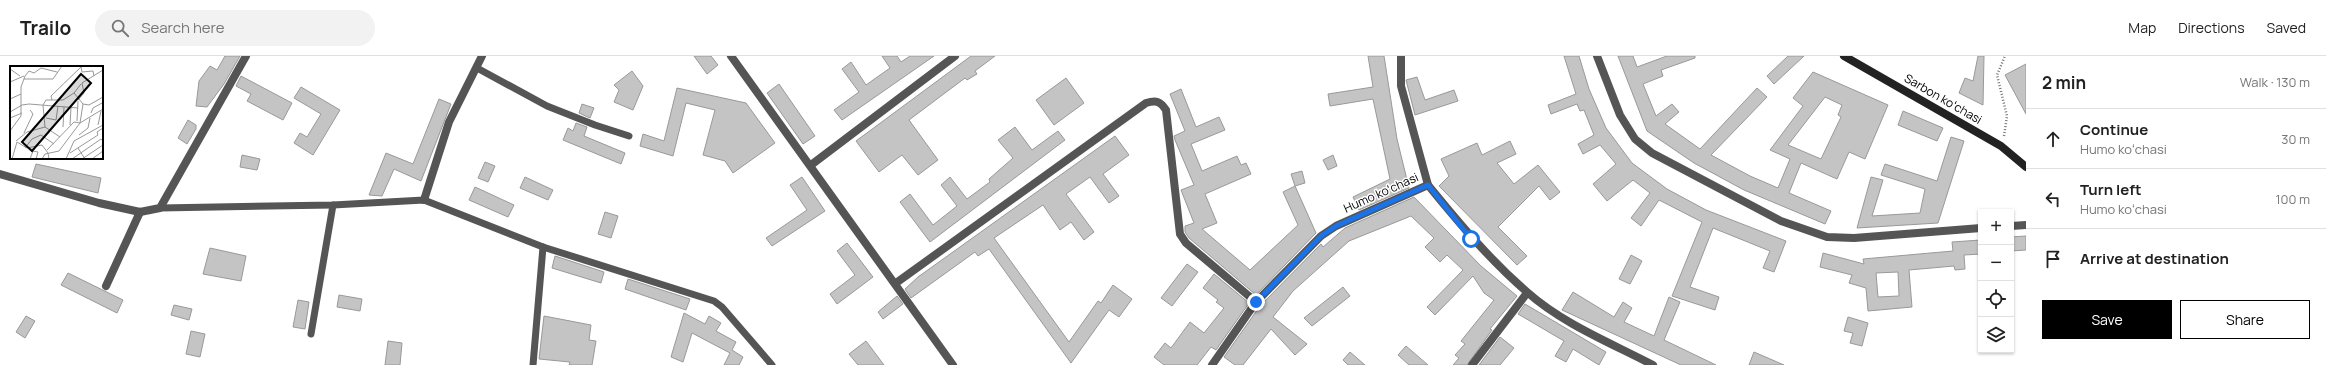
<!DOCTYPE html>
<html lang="en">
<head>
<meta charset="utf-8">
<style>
  :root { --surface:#fff; --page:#f2f2f2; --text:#222; --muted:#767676; --line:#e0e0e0; --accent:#000 }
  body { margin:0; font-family:Manrope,sans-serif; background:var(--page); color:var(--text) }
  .controls { position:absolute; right:12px; bottom:12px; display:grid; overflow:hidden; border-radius:0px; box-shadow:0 1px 3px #0004 }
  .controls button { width:36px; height:36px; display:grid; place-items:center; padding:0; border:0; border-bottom:1px solid var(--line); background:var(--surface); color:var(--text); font:20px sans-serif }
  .stop { position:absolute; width:12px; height:12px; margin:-9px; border:3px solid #1a73e8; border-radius:50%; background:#fff }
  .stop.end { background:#1a73e8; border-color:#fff; box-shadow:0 1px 4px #0008 }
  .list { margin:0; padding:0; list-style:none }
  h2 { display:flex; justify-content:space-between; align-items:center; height:52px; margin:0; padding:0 16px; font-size:17px }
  h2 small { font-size:13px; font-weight:400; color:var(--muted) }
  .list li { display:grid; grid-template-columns:26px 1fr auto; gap:12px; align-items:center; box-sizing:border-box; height:60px; padding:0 16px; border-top:1px solid var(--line) }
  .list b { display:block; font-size:15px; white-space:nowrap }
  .list p { margin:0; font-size:13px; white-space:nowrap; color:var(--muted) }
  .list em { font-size:13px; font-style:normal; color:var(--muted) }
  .actions { display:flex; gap:8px; padding:12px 16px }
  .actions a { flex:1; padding:9px 0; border:1px solid var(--accent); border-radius:0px; text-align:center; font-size:14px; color:var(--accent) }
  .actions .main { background:var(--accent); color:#fff }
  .icon { flex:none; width:22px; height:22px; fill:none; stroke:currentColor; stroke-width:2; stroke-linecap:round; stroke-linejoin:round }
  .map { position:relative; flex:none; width:2026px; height:309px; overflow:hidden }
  header { display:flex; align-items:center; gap:24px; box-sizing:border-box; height:56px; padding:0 20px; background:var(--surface); border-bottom:1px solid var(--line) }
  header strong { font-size:19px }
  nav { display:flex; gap:22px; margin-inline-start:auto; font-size:14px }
  .search { width:280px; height:36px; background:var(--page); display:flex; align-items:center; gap:10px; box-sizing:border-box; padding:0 14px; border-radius:22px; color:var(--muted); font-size:15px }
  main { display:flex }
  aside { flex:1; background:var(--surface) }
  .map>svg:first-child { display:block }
  .building { fill:#c4c4c4; stroke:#999; fill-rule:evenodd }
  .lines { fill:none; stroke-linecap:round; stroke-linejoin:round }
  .path { stroke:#777; stroke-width:2.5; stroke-dasharray:1 2; stroke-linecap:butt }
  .lane { stroke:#555; stroke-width:7 }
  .street { stroke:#555; stroke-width:8 }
  .secondary { stroke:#222; stroke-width:8 }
  .route { stroke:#1a73e8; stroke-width:5 }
  .labels { text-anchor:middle; stroke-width:3; stroke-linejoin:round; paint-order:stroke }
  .street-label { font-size:12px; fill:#000; stroke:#fff }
  .inset-road { fill:none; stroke:#999; stroke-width:1 }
  .view { fill:#000; fill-opacity:0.15; stroke:#000; stroke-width:2 }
  .inset-edge { fill:none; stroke:#000; stroke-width:2 }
</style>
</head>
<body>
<header>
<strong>Trailo</strong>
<div class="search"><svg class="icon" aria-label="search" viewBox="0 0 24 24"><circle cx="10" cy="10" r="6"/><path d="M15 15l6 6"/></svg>Search here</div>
<nav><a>Map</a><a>Directions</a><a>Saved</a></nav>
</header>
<main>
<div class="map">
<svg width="2026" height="309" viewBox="0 0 2026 309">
  <rect width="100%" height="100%" fill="#fff"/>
  <g class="building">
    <polygon points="225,0 240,0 224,28 207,51 196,50 199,25 210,10 217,14"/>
    <polygon points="694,0 711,0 718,9 707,18"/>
    <polygon points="882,0 897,0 901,6 910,0 934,0 842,64 834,54 859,36 842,13 851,6 866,29 890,12"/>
    <polygon points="971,0 995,0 975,15 977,18 967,24 965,22 909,64 938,104 918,119 902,99 879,116 856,85"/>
    <polygon points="1368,0 1384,0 1397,83 1409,132 1359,154 1353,141 1390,123 1373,43 1330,50 1328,38 1373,31"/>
    <polygon points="1564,0 1579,0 1589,33 1606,72 1632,107 1667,133 1706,154 1786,185 1774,216 1763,212 1770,195 1713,172 1690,231 1719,241 1715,254 1672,240 1702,166 1659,144 1641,170 1631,162 1650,137 1633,124 1607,145 1593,128 1616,108 1600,89 1583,98 1578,88 1594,79 1584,54 1580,55 1577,48 1551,58 1548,49 1576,38"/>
    <path d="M1618 0H1633L1637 11 1667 0H1695V2L1661 14 1663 20 1643 28 1656 60 1672 48 1679 56 1665 68 1700 93 1757 32 1767 41 1711 99 1750 120 1778 132 1790 103 1770 94 1803 50 1793 42 1813 16 1888 49 1865 103 1849 96 1837 123 1801 107 1789 137 1831 155 1825 168 1744 134 1694 107 1647 75ZM1825 41 1842 49 1838 59 1841 61 1821 103 1788 89Z"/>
    <polygon points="1788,0 1804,0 1774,28 1767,20"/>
    <polygon points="1978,0 1984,0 1983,49 1959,37 1965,22 1973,25"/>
    <polygon points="2026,8 2026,58 2005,19"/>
    <polygon points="632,15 643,30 633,54 614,46 619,34 614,29"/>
    <polygon points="241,20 292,47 283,64 247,45 251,38 236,30"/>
    <polygon points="1417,21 1425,44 1454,34 1458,45 1415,59 1406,24"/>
    <polygon points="1066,22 1084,47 1054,69 1036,44"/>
    <polygon points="779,28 815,80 803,88 767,37"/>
    <polygon points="301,31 340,54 313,99 294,87 300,77 307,81 321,58 294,42"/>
    <polygon points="677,32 746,47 775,87 733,117 725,105 703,99 715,54 686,47 673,100 640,90 643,78 664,85"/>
    <polygon points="1181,33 1196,71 1219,61 1225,74 1191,88 1202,115 1237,100 1241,109 1246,107 1251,118 1205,138 1217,167 1202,173 1250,214 1298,169 1283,136 1295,130 1316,177 1256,239 1189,182 1185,176 1185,170 1194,167 1181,134 1194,129 1175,84 1174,80 1185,75 1170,38"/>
    <polygon points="439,43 451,48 421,125 394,113 382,140 369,139 386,97 413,108"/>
    <polygon points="582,48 594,52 590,62 579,57"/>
    <polygon points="1903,55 1943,72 1937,85 1898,69"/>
    <polygon points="188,64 196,69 196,73 187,88 178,82"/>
    <polygon points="576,67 587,71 584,80 625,97 621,108 563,84 568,72 573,75"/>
    <polygon points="1015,71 1032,94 1058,75 1065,84 930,186 900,146 910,138 933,169 957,150 941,129 950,121 967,143 990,126 989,123 1013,102 998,84"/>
    <polygon points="1115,80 1129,99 1103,118 1119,140 1109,147 1090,121 1066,138 1094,176 1084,184 1071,166 1060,174 1043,149 994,182 1069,286 1098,245 1101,247 1113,229 1132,243 1119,261 1109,254 1071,307 989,193 978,200 975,196 911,242 905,233 918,221"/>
    <polygon points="1951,81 1964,85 1938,167 1857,172 1871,121 1883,124 1872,160 1920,157 1925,133 1881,119 1885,108 1937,125"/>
    <polygon points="1510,85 1516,98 1497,107 1514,128 1538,109 1560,136 1550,144 1539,130 1498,171 1527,200 1517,209 1439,130 1449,120 1441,103 1477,87 1482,99"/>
    <polygon points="242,99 260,103 257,114 240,111"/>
    <polygon points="1333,99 1337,110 1328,114 1323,104"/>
    <polygon points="485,106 495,110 488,126 478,122"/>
    <polygon points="36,108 101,122 98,137 32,121"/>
    <polygon points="1302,115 1305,127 1295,130 1291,118"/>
    <polygon points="525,121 553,134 548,144 520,132"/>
    <polygon points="802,121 825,155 772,190 766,182 807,154 790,129"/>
    <polygon points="475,131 514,149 508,161 469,144"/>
    <polygon points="1414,141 1481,210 1517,240 1490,273 1492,274 1467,309 1453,309 1459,302 1455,299 1465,288 1461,285 1494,244 1484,237 1473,220 1435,259 1427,251 1463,214 1447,199 1440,206 1425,191 1434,182 1411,160 1349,185 1293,235 1273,261 1307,288 1295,299 1271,273 1243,309 1235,309 1224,301 1260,250 1321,188 1323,191 1345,172"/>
    <polygon points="605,156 618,160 611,182 598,178"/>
    <polygon points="2026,180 2026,194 2011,195 2011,181"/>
    <path d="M1981 184V198L1964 199 1965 213 1955 214 1954 210 1909 214 1912 251 1868 255 1866 232 1849 227 1852 219 1820 211 1823 197 1864 208 1863 203 1953 195 1952 186ZM1898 216 1899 240 1878 241 1876 217Z"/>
    <polygon points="847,187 873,221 837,248 830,238 855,219 837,195"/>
    <polygon points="210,192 246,200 241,225 203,218"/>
    <polygon points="1631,199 1642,205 1630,228 1619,223"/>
    <polygon points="555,200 604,216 601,227 552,212"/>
    <polygon points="1187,208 1198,216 1172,250 1161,242"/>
    <polygon points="68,217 123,244 117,257 61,229"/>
    <polygon points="1214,218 1249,247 1216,294 1211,291 1197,309 1164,309 1154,301 1165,287 1171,292 1190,266 1204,277 1224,252 1216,246 1218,244 1203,232"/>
    <polygon points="628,223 690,243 686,254 625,233"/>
    <polygon points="1343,231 1350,240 1312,270 1304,262"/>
    <polygon points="1573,236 1614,261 1623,246 1632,252 1624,266 1654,280 1669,241 1680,246 1664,284 1716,309 1681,309 1562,254"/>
    <polygon points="339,239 362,243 360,255 337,251"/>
    <polygon points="897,240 903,248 883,263 878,256"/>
    <polygon points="298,244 309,246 305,273 293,271"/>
    <polygon points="1525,248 1606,296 1599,309 1573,293 1566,306 1555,300 1564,285 1518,258"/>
    <polygon points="174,249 192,253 189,264 171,259"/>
    <polygon points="684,257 705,268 709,260 721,267 716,275 736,286 732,294 743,301 739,309 724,309 730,297 692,277 683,306 671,301"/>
    <polygon points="26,260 35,265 25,282 16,276"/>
    <polygon points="544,260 591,269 589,284 596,285 592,309 569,309 570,306 539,303"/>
    <polygon points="1848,261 1868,267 1862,290 1850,287 1853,277 1844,275"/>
    <polygon points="191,275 205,278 200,301 186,298"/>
    <polygon points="1500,281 1514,292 1500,309 1479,309"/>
    <polygon points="388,285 402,287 400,309 385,309"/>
    <polygon points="866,285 884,309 858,309 849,298"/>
    <polygon points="1406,290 1428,309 1409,309 1398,299"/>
    <polygon points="1350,296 1365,309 1348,309 1343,304"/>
    <polygon points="1754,296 1784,309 1749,309"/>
  </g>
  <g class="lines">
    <polyline class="path" points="2004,80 2007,60 1997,19 2005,0"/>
    <g class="lane">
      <polyline points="477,12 547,50 595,69 629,80"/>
      <polyline points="160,152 333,149 424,144 543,191 714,245 722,251 772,309"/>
      <polyline points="311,278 333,149"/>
      <polyline points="533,309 543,191"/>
    </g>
    <g class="street">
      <polyline points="731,0 953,309"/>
      <polyline points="1401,0 1401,30 1428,129"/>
      <polyline points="1597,0 1620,59 1635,83 1652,97 1781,165 1827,181 1854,182 1981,172"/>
      <polyline points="811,109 955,0"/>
      <polyline points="0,118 99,147 140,156 160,152 246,0"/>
      <polyline points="424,144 449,66 482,0"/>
      <polyline points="2011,170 2026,169"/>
      <path d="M896 227 1146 47C1156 44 1160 45 1166 54L1180 178 1186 187 1256 246"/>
      <polyline points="106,230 140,156"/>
      <path d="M1212 309 1256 246 1321 180 1336 170 1428 129C1459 167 1490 204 1527 236 1563 268 1611 287 1653 309"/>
      <polyline points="1472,309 1527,237"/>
    </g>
    <polyline class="secondary" points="1844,0 2001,90 2026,111"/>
  </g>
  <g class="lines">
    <polyline class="route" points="1256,246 1321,180 1336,170 1428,129 1471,183"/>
  </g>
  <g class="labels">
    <g class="street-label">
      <text transform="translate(1943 43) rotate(30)" y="4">Sarbon koʻchasi</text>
      <text transform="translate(1381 137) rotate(-24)" y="4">Humo koʻchasi</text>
    </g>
  </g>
  <g transform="translate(10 10)">
    <rect width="93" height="93" fill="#fff"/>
    <path class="inset-road" d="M71 1 72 6 83 5 84 10M0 3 10 10M14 13H43L52 0M0 16 14 10M64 27 73 38 70 57M0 33 11 28M42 34 41 30 72 0M68 34 74 27 72 17 93 4M73 38 79 39 93 31M33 39 36 34H53L64 27 71 18M0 46 12 39 19 38 68 42M81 47 83 42 92 37 93 39M0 52 12 47M36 52 46 54 48 40M67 55 68 35M60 59 61 42M88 59 91 45M35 61 50 71M53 61 54 41M0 65 11 50V21L15 10 19 5 24 7 31 2 47 6M14 67 23 48 20 44M69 69 78 62 80 52M6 75 17 66 35 61 33 39M15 82 22 73 31 69 44 78M68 82 75 93M37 84 64 56 70 57M60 87 88 69 87 66 93 62M2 93 7 76 17 82 32 79 38 87 39 93M20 93 23 85 28 86 26 93M32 93 35 88 49 85 70 57 93 43M56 93 64 75 93 59M62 93 91 73 93 75M72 93 93 79M82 93 93 85"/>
    <path class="view" d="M71 8 81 17 22 85 12 76Z"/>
    <rect width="93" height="93" class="inset-edge"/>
  </g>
</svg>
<div class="controls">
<button>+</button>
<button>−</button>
<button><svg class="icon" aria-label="locate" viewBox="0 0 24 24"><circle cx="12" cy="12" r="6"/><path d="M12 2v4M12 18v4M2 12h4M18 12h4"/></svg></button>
<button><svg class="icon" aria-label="layers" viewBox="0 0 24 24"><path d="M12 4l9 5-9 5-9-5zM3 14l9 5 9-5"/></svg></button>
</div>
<div class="stop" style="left:1471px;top:183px"></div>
<div class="stop end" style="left:1256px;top:246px"></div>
</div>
<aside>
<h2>2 min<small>Walk · 130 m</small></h2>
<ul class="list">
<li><svg class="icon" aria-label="ahead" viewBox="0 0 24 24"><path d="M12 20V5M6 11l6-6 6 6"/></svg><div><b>Continue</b><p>Humo koʻchasi</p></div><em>30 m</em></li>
<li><svg class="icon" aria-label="left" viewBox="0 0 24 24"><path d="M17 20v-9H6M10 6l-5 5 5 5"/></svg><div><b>Turn left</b><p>Humo koʻchasi</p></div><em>100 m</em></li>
<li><svg class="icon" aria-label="arrive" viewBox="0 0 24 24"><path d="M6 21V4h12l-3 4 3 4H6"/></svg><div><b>Arrive at destination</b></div></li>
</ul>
<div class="actions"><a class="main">Save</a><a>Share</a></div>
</aside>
</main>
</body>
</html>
